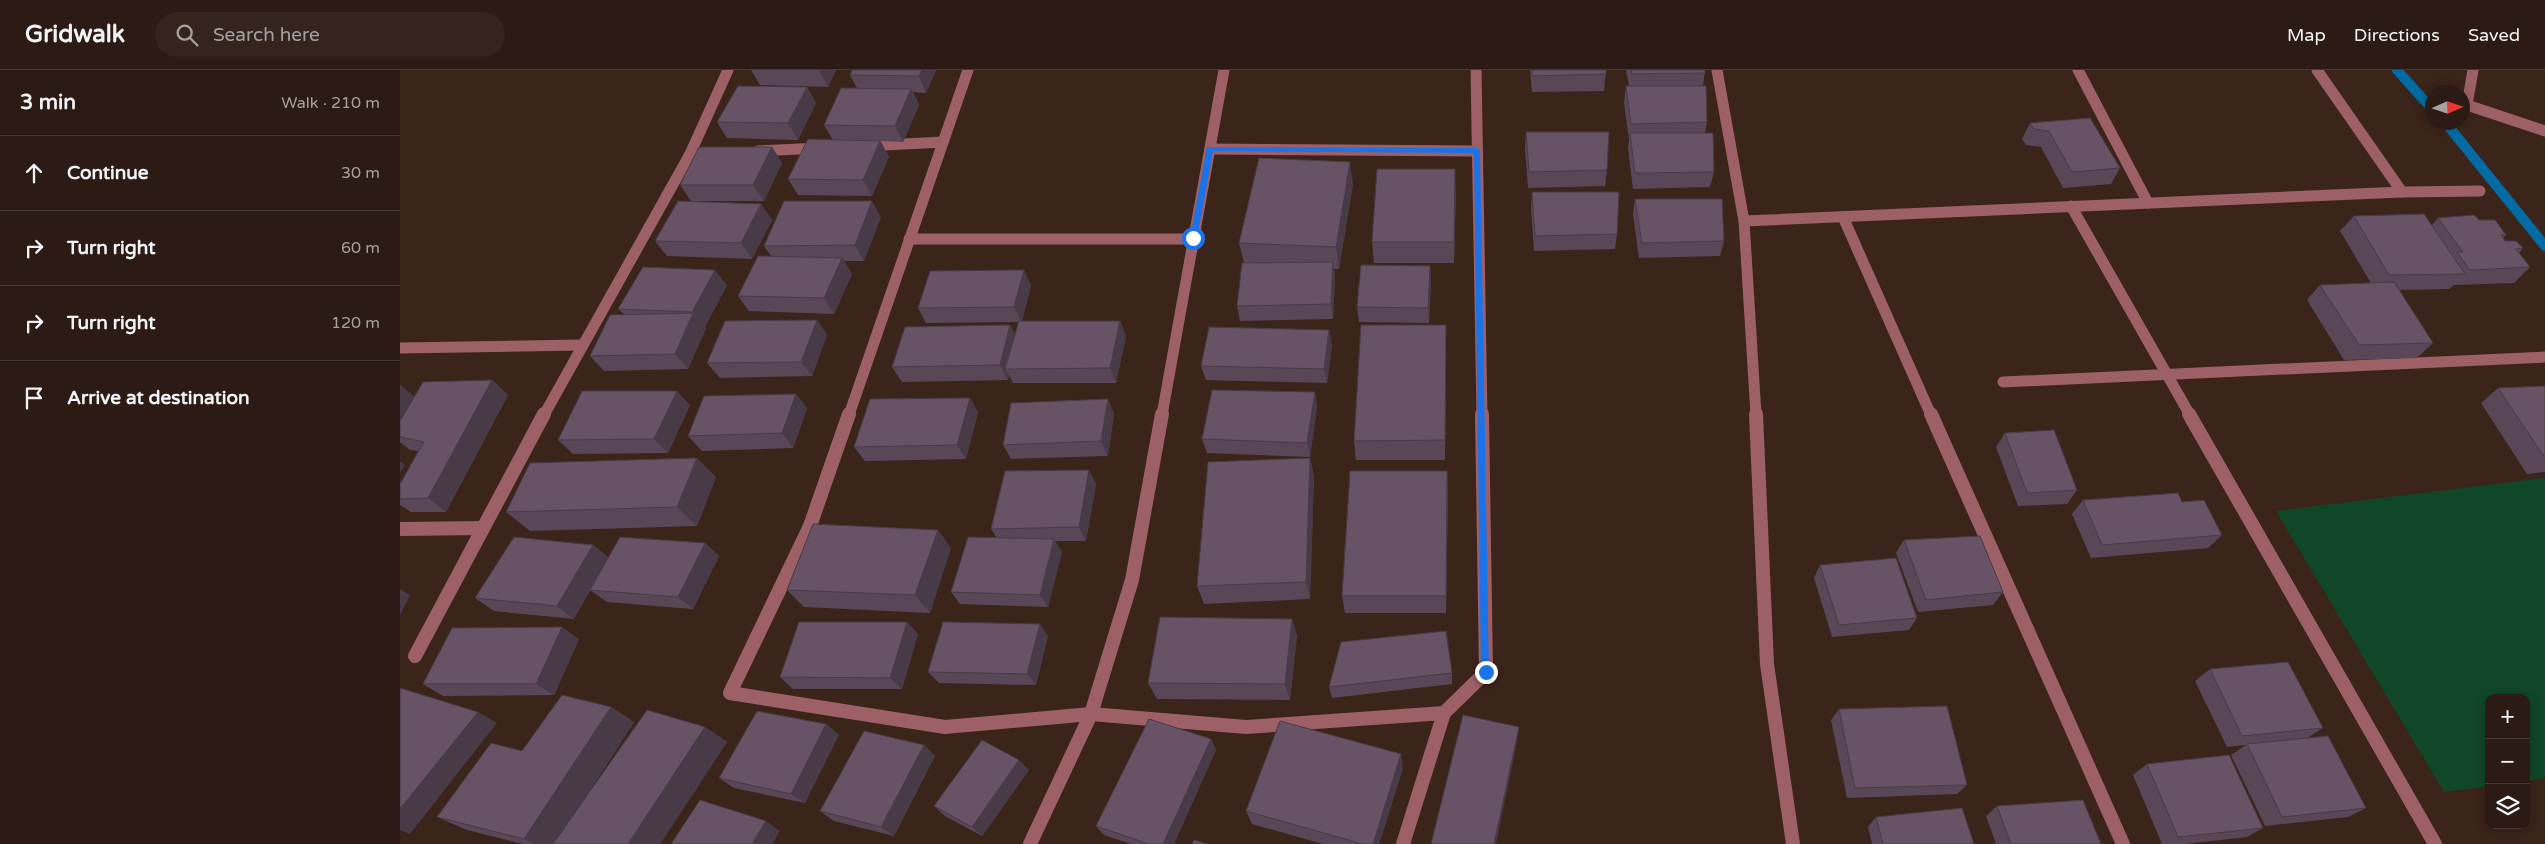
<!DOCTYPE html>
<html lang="en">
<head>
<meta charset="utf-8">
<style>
  :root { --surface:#2c1b14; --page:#34241d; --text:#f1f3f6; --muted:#a6a1a0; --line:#483934 }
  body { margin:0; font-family:"Varela Round",sans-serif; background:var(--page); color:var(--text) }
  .controls { position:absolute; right:15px; bottom:15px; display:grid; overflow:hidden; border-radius:10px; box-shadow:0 2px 12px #0003 }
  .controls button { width:45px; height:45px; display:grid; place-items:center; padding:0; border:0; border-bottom:1px solid var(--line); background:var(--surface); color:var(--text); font:25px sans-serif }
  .compass { position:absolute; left:2025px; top:15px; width:45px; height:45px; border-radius:50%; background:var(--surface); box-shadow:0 2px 12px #0003; rotate:87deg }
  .stop { position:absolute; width:15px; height:15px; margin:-11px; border:4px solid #1a73e8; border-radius:50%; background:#fff }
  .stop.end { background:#1a73e8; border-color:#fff; box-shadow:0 1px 5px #0008 }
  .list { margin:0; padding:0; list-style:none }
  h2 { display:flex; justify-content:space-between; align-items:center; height:65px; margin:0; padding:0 20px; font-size:21px }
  h2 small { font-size:16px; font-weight:400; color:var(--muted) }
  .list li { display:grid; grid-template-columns:32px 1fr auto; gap:15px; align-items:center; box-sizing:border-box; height:75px; padding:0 20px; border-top:1px solid var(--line) }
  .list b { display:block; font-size:19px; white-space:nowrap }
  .list em { font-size:16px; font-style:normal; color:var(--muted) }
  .icon { flex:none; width:28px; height:28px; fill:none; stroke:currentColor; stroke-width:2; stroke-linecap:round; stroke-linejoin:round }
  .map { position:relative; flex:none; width:2145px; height:774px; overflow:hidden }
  header { display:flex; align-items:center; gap:30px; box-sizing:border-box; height:70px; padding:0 25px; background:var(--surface); border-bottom:1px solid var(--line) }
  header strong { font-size:24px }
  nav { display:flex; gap:28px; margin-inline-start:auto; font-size:18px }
  .search { width:350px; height:45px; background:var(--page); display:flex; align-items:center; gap:12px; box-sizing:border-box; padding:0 18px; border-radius:28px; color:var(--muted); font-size:19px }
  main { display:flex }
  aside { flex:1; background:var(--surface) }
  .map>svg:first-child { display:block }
  .green { fill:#104728 }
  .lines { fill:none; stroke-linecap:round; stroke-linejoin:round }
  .stream { stroke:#036ba3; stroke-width:10 }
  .minor-far1 { stroke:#9d6066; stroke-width:11 }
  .minor { stroke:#9d6066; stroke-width:14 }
  .wall { fill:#594757 }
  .shaded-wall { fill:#483a47 }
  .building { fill:#675365; stroke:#483a47 }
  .route { fill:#1a73e8 }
</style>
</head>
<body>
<header>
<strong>Gridwalk</strong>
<div class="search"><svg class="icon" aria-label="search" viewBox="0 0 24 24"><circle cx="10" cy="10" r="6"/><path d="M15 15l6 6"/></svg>Search here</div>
<nav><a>Map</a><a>Directions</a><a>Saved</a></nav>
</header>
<main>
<aside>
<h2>3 min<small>Walk · 210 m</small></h2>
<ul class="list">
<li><svg class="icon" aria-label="ahead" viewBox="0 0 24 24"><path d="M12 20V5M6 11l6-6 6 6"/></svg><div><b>Continue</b></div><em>30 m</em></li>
<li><svg class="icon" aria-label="right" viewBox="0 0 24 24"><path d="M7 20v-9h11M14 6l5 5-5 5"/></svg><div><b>Turn right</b></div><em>60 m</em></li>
<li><svg class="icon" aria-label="right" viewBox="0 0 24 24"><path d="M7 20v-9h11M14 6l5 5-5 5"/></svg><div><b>Turn right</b></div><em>120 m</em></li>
<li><svg class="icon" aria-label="arrive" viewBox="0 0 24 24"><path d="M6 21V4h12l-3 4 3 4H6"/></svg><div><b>Arrive at destination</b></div></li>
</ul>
</aside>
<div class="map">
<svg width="2145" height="774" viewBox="0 0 2145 774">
  <rect width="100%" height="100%" fill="#3b241a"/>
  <polygon class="green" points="2145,408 2145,708 2126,711 2126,628 2089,628 2089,716 2044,722 1876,441"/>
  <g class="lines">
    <g class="stream">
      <polyline points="1997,0 2032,39"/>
      <polyline points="2045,52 2145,176"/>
    </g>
    <g class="minor-far1">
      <polyline points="1076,0 1082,345"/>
      <polyline points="1317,0 1344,151 1356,345"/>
      <polyline points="1678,0 1748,133"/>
      <polyline points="1917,0 2002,122"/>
      <polyline points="2073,0 2067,35 2145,61"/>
      <polyline points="465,76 543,72"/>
      <polyline points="810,79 1077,81"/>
      <polyline points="358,81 420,78"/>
      <polyline points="1671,136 1790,345"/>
      <polyline points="1443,147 1531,345"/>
      <polyline points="1344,151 2002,122 2080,121"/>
      <polyline points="509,169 793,169"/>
      <polyline points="0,278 181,275"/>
      <polyline points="1603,312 2145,287"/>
      <polyline points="144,345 290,84 328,0"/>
      <polyline points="449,345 568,0"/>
      <polyline points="762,345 824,0"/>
    </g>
    <g class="minor">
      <polyline points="449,344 410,456 330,623 545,657 691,644 846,657 1044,643 1086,602 1082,344"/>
      <polyline points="1356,344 1367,594 1393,774"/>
      <polyline points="1531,344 1723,774"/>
      <polyline points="1789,344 2035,774"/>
      <polyline points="0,459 83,458"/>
      <polyline points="15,586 144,344"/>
      <polyline points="630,774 691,644 732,510 762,344"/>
      <polyline points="1003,774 1044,643"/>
    </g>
  </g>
  <g class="wall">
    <polygon points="351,0 436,0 428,17 360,15"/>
    <polygon points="452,0 536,0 526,23 513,22 519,35 503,72 481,71 489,87 472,126 398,125 388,109 433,70 424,55 457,18 450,5"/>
    <polygon points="1130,0 1206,0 1204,21 1132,22"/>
    <polygon points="1226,0 1305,0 1303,16 1307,52 1305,63 1314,102 1310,117 1233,119 1228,79 1229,70 1224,32 1226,16 1229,16"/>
    <polygon points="407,17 416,33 398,70 327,68 317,52"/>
    <polygon points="1690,48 1720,98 1711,114 1663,118 1641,77 1626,75 1622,69 1630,53"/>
    <polygon points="1126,62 1207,100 1205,116 1128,118 1125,78"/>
    <polygon points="372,77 382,93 364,131 291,131 280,115"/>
    <polygon points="953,114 939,199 934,199 935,207 933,249 840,251 837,236 844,193 839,173"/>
    <polygon points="1056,121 1054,193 974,193 972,172"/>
    <polygon points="1132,122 1217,164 1215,179 1134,181 1131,138"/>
    <polygon points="1235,129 1324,171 1320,186 1239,188 1233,144"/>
    <polygon points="361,134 372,150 352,189 267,186 255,171"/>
    <polygon points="1954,146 2032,155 2038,148 2079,150 2106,165 2103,168 2105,171 2123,178 2119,183 2130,197 2114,213 2054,215 2049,219 1999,220 2033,273 2017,288 1944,290 1907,230 1920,215 1971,213 1940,161"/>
    <polygon points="481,147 464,191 444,191 452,204 434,244 349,241 338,226 371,186 364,176"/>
    <polygon points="1030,196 1031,212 1029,253 959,252 957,237"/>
    <polygon points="624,200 631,215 622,251 720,251 726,266 716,313 613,313 609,305 608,310 502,312 492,297 610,255 615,264 618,252 526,253 518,238"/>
    <polygon points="327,215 305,257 306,258 288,299 204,301 190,286 224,244 218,239"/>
    <polygon points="417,250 427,265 412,306 320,308 307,293"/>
    <polygon points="1046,255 1046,276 1045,390 956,390 954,371"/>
    <polygon points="929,260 932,275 927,313 806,310 801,296"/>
    <polygon points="92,310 108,325 46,442 11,442 0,435 0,414 18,381 10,380 0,372 0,315 14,327"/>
    <polygon points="2145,316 2145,402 2127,404 2081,333 2098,318"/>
    <polygon points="915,322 917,337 910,387 807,383 802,369"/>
    <polygon points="708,329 714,344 708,386 611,389 603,375"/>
    <polygon points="290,335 268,383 173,384 158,370"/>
    <polygon points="407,338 393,378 302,381 288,366"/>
    <polygon points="578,342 566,389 465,391 454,377"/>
    <polygon points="1605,363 1677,420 1667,434 1618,436 1596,377"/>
    <polygon points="910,388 914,407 910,529 804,534 797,516"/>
    <polygon points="689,400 696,414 686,471 655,471 662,482 648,537 560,534 551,522 597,468 591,459"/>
    <polygon points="1047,401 1048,421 1046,543 945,543 942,526"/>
    <polygon points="316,407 297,456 130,461 106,442"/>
    <polygon points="1683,430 1782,432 1822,465 1808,478 1691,488 1672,444"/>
    <polygon points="1504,470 1603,522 1593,535 1518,542 1496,483"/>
    <polygon points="305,473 319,486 293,539 207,532 190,520 174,549 94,541 75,528 193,475 208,487"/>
    <polygon points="551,478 530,543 404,537 387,520"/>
    <polygon points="1420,495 1517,548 1509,560 1432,567 1414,508"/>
    <polygon points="892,549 897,566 890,630 757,629 748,613"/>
    <polygon points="507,552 518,564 502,619 393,619 380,607"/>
    <polygon points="648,566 636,615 539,613 528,602"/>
    <polygon points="179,569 154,625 43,626 23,614"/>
    <polygon points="1810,599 1923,658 1907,668 1966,738 1948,747 1865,756 1831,685 1846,675 1827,677 1795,611"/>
    <polygon points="1052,603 1052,614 932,628 929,617"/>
    <polygon points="211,637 234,652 192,717 305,657 327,672 260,774 123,774 67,760 37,747 122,681"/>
    <polygon points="1439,639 1567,715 1557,724 1447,728 1431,650"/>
    <polygon points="426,654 439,665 405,733 334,718 319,708"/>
    <polygon points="811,669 816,680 774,774 731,774 704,765 696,756"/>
    <polygon points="524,675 535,686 494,766 434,751 420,741"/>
    <polygon points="1747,694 1863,758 1847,767 1785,774 1762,774 1733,705"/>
    <polygon points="1003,698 979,774 923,774 852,754 846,741"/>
    <polygon points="629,700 582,766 545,746 534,736"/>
    <polygon points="1597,736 1701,774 1596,774 1586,746"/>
    <polygon points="1476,747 1574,774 1472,774 1468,757"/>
  </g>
  <g class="shaded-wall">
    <polygon points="419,0 436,0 428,17"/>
    <polygon points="522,0 536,0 526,23 519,6"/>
    <polygon points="407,17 416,33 398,70 388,53"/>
    <polygon points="511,19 519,35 503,72 495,56"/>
    <polygon points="480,71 489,87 472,126 463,110"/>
    <polygon points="372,77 382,93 364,131 353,115"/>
    <polygon points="950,92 953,114 939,199 936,177"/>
    <polygon points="1055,99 1056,121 1054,193 1054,172"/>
    <polygon points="472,131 481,147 464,191 455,175"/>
    <polygon points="361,134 372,150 352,189 341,173"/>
    <polygon points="442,188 452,204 434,244 424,228"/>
    <polygon points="933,192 935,207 933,249 931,234"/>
    <polygon points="1030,196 1031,212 1029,253 1028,238"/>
    <polygon points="315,200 327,215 305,257 306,258 288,299 275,284 293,243 292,242"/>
    <polygon points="624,200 631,215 622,252 614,237"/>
    <polygon points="417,250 427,265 412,306 401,292"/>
    <polygon points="720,251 726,266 716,313 710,298"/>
    <polygon points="610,255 617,270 605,299 609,305 608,310 600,295"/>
    <polygon points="1046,255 1046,276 1045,390 1045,370"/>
    <polygon points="929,260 932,275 927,313 924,299"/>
    <polygon points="92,310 108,325 46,442 28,428"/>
    <polygon points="0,315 16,328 0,355"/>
    <polygon points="277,321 290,335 268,383 254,369"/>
    <polygon points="915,322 917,337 910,387 907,373"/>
    <polygon points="396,324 407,338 393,378 382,363"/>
    <polygon points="570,328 578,342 566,389 557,375"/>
    <polygon points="708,329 714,344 708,386 701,371"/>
    <polygon points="297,388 316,407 297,456 277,437"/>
    <polygon points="910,388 914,407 910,529 906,512"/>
    <polygon points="0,391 5,395 0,403"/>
    <polygon points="689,400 696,414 686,471 679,457"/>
    <polygon points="1047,401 1048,421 1046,543 1046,526"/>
    <polygon points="538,460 551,478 530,543 515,525"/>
    <polygon points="654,469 662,482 648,537 640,525"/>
    <polygon points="305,473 319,486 293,539 278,527"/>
    <polygon points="193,475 209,488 174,549 157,536"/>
    <polygon points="0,519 10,525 0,545"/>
    <polygon points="892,549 897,566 890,630 885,614"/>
    <polygon points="507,552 518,564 502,619 490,608"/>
    <polygon points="640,554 648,566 636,615 627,604"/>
    <polygon points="162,557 179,569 154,625 136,614"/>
    <polygon points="211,637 234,652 156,774 135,774 124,769"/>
    <polygon points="78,642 97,653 10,764 0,760 0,739"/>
    <polygon points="426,654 439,665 405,733 391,724"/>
    <polygon points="305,657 327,672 260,774 228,774"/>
    <polygon points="1119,657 1117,672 1096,774 1094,774"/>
    <polygon points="811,669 816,680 774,774 763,774"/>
    <polygon points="524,675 535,686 494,766 481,757"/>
    <polygon points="1001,684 1003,698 979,774 973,774"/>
    <polygon points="619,690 629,700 582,766 572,757"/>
    <polygon points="366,751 380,761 372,774 352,774"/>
  </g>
  <g class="building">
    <polygon points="452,0 522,0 519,6 450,5"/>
    <polygon points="1132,0 1206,0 1206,4 1132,6"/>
    <polygon points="1231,0 1305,0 1305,3 1232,4"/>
    <polygon points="338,16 407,17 388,53 317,52"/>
    <polygon points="1226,16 1306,16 1307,52 1231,54"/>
    <polygon points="441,18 511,19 495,56 424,55"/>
    <polygon points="1690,48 1720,98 1672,102 1649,61 1634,59 1630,53"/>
    <polygon points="1126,62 1209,62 1207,100 1129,102"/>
    <polygon points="1230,63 1313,63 1314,102 1235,103"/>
    <polygon points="408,69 480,71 463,110 388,109"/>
    <polygon points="299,77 372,77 353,115 280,115"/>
    <polygon points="859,88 950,92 936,177 839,173"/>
    <polygon points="977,99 1055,99 1054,172 972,172"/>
    <polygon points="1132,122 1219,122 1217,164 1135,166"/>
    <polygon points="1235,129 1322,129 1324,171 1242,173"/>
    <polygon points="278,131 361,134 341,173 255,171"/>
    <polygon points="384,131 472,131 455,175 364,176"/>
    <polygon points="2024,144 2065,204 1989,205 1954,146"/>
    <polygon points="2074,145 2079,150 2095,150 2106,165 2101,165 2105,171 2116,171 2123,178 2116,179 2130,197 2070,200 2057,182 2063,182 2038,148"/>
    <polygon points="358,186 442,188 424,228 338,226"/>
    <polygon points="933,192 931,234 837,236 842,193"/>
    <polygon points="961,195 1030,196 1028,238 957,237"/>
    <polygon points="243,197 315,200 292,242 218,239"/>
    <polygon points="624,200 614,237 518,238 530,201"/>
    <polygon points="1994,212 2033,273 1959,275 1920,215"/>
    <polygon points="293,243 275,284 190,286 210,245"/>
    <polygon points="417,250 401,292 307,293 325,251"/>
    <polygon points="619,251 720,251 710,298 605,299"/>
    <polygon points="610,255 600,295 492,297 505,257"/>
    <polygon points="961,255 1046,255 1045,370 954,371"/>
    <polygon points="809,257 929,260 924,299 801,296"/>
    <polygon points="92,310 28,428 0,429 0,414 24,372 0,367 0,351 23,312"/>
    <polygon points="2145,316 2145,388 2098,318"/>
    <polygon points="812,320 915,322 907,373 802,369"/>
    <polygon points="182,321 277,321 254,369 158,370"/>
    <polygon points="396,324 382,363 288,366 304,326"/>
    <polygon points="570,328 557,375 454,377 470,329"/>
    <polygon points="708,329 701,371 603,375 611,333"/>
    <polygon points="1654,360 1677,420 1627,423 1605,363"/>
    <polygon points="297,388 277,437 106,442 130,393"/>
    <polygon points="910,388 906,512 797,516 808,392"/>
    <polygon points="689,400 679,457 591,459 605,401"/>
    <polygon points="950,401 1047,401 1046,526 942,526"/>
    <polygon points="1778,423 1782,432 1804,430 1822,465 1702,475 1683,430"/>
    <polygon points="413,454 538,460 515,525 387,520"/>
    <polygon points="1580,466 1603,522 1526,530 1504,470"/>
    <polygon points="114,467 193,475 157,536 75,528"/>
    <polygon points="220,467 305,473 278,527 190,520"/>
    <polygon points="568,467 654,469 640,525 551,522"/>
    <polygon points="1496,488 1517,548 1439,555 1420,495"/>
    <polygon points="760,547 892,549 885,614 748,613"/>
    <polygon points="399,552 507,552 490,608 380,607"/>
    <polygon points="543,552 640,554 627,604 528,602"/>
    <polygon points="162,557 136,614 23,614 52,558"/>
    <polygon points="1046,561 1052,603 929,617 941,572"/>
    <polygon points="1888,592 1923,658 1842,666 1810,599"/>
    <polygon points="0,618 78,642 0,739"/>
    <polygon points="162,625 211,637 124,769 37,747 91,673 122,681"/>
    <polygon points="1547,636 1567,715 1455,718 1439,639"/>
    <polygon points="247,640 305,657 228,774 153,774"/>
    <polygon points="357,641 426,654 391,724 319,708"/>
    <polygon points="1063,645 1119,657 1094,774 1031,774"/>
    <polygon points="749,649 811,669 763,774 749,774 696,756"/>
    <polygon points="880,651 1001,684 973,774 963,774 846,741"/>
    <polygon points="464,661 524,675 481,757 420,741"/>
    <polygon points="1928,666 1966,738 1882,747 1847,674"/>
    <polygon points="582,670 619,690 572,757 534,736"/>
    <polygon points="1829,685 1863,758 1778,767 1747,694"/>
    <polygon points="300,730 366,751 352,774 271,774"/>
    <polygon points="1683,730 1701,774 1611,774 1597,736"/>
    <polygon points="1562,738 1574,774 1483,774 1476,747"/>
    <polygon points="794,770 808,774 792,774"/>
  </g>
  <polygon class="route" points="807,77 1077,78 1080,80 1089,605 1083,605 1081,602 1074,83 813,81 797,168 793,171 790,168"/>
</svg>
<div class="controls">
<button>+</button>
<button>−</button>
<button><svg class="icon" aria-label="layers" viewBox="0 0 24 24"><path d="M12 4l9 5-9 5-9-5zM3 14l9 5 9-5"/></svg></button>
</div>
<svg class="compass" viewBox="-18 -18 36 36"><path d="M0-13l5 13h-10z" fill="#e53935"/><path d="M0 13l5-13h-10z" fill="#a6a1a0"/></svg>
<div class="stop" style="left:793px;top:168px"></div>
<div class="stop end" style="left:1086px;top:602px"></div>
</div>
</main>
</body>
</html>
